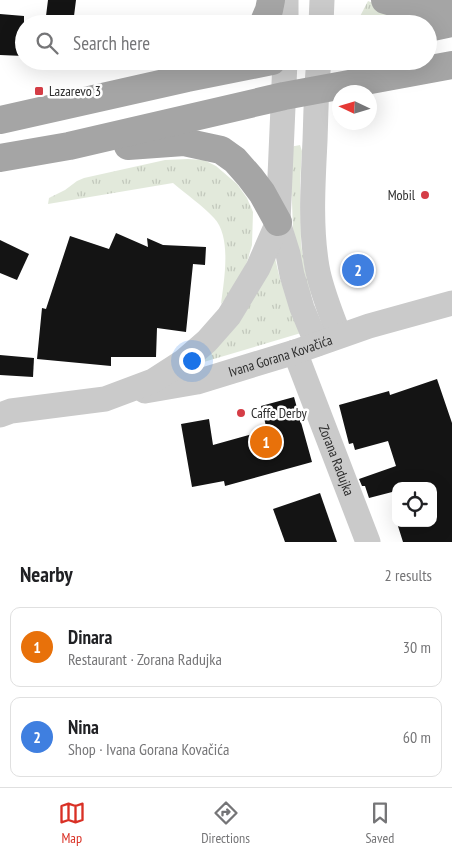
<!DOCTYPE html>
<html lang="en">
<head>
<meta charset="utf-8">
<style>
  :root { --surface:#fff; --page:#f6f6f6; --text:#202124; --muted:#757577; --line:#e0e0e0; --accent:#d93025 }
  body { margin:0; font-family:"PT Sans Narrow",sans-serif; background:var(--page); color:var(--text) }
  .controls { position:absolute; right:15px; bottom:15px; display:grid; overflow:hidden; border-radius:10px; box-shadow:0 5px 20px #0002 }
  .controls button { width:45px; height:45px; display:grid; place-items:center; padding:0; border:0; border-bottom:1px solid var(--line); background:var(--surface); color:var(--text); font:25px sans-serif }
  .compass { position:absolute; left:332px; top:85px; width:45px; height:45px; border-radius:50%; background:var(--surface); box-shadow:0 5px 20px #0002; rotate:274deg }
  .you { position:absolute; left:191px; top:360px; width:18px; height:18px; margin:-12px; border:4px solid #fff; border-radius:50%; background:#1a73e8; box-shadow:0 0 0 8px #1a73e833 }
  .badge { display:grid; place-items:center; width:32px; height:32px; border-radius:50%; background:var(--accent); color:#fff; font-size:16px; font-weight:700 }
  .pin { position:absolute; translate:-50% -50%; border:2px solid #fff; box-shadow:0 1px 5px #0006 }
  .list { margin:0; padding:0; list-style:none }
  h2 { display:flex; justify-content:space-between; align-items:center; height:65px; margin:0; padding:0 20px; font-size:21px }
  h2 small { font-size:16px; font-weight:400; color:var(--muted) }
  .list li { display:grid; grid-template-columns:32px 1fr auto; gap:15px; align-items:center; box-sizing:border-box; height:80px; margin:0 10px 10px; padding:0 10px; border:1px solid var(--line); border-radius:10px }
  .list b { display:block; font-size:19px; white-space:nowrap }
  .list p { margin:0; font-size:16px; white-space:nowrap; color:var(--muted) }
  .list em { font-size:16px; font-style:normal; color:var(--muted) }
  .icon { flex:none; width:28px; height:28px; fill:none; stroke:currentColor; stroke-width:2; stroke-linecap:round; stroke-linejoin:round }
  .map { position:relative; flex:none; width:452px; height:542px; overflow:hidden }
  .search { position:absolute; background:var(--surface); box-shadow:0 5px 20px #0002; left:15px; right:15px; top:15px; height:55px; display:flex; align-items:center; gap:12px; box-sizing:border-box; padding:0 18px; border-radius:28px; color:var(--muted); font-size:19px }
  .sheet { height:245px; background:var(--surface) }
  nav { display:flex; justify-content:space-around; align-items:center; box-sizing:border-box; height:70px; border-top:1px solid var(--line); background:var(--surface); font-size:14px; color:var(--muted) }
  nav a { display:grid; justify-items:center; gap:2px }
  nav .on { color:var(--accent) }
  .map>svg:first-child { display:block }
  .grass { fill:url(#grass-tufts) }
  .building { fill:#141414 }
  .lines { fill:none; stroke-linecap:round; stroke-linejoin:round }
  .minor { stroke:#cacaca; stroke-width:25 }
  .major { stroke:#a5a5a5; stroke-width:28 }
  .poi-dot { fill:#d53d46; stroke:#fff; stroke-width:2 }
  .labels { text-anchor:middle; stroke-width:5; stroke-linejoin:round; paint-order:stroke }
  .poi-label { font-size:14px; fill:#2d2d2d; stroke:#fff; text-anchor:start }
  .street-label { font-size:14px; fill:#2d2d2d; stroke:#fff }
</style>
</head>
<body>
<div class="map">
<svg width="452" height="542" viewBox="0 0 452 542">
  <defs>
    <pattern id="grass-tufts" width="24" height="20" patternUnits="userSpaceOnUse" patternTransform="scale(1.25)"><rect width="24" height="20" fill="#e2e9db"/><path d="M3 7l-1-3M5 7V3M7 7l1-3M15 17l-1-3M17 17v-4M19 17l1-3" fill="none" stroke="#c2c8bc"/></pattern>
  </defs>
  <rect width="100%" height="100%" fill="#fff"/>
  <g class="grass">
    <polygon points="368,1 395,12 395,17 356,24"/>
    <polygon points="300,145 302,151 300,183 301,244 306,274 311,294 306,294 296,253 293,228 291,178 292,147 295,146"/>
    <path d="M188 159 204 160 216 166 237 184 247 198 253 212 252 245 247 262 236 287 221 304C224 280 232 237 214 218 203 206 186 194 173 183L48 204 49 198 65 190 77 181 84 178 165 160Z"/>
    <polygon points="275,258 280,279 301,333 197,364"/>
  </g>
  <g class="building">
    <polygon points="48,0 76,0 73,24 45,24"/>
    <polygon points="0,14 24,16 24,56 0,55"/>
    <polygon points="116,233 148,247 147,238 163,245 206,247 205,265 193,264 186,332 157,328 156,357 111,357 111,366 37,359 42,308 46,309 70,236 109,249"/>
    <polygon points="0,240 29,254 17,280 0,273"/>
    <polygon points="0,355 34,358 33,377 0,375"/>
    <polygon points="437,379 452,423 452,542 403,542 397,523 433,523 433,486 396,486 396,491 369,498 365,486 362,486 359,479 396,466 388,441 355,450 353,443 349,444 339,405 389,391 390,395"/>
    <polygon points="294,397 312,462 225,486 224,481 192,487 181,424 209,419 213,445 267,430 261,406"/>
    <polygon points="320,493 337,542 285,542 273,509"/>
  </g>
  <g class="lines">
    <g class="minor">
      <polyline points="286,24 286,0"/>
      <polyline points="321,24 322,0"/>
      <path d="M319 61C316 88 316 114 315 141 313 182 310 226 317 267 321 290 331 313 339 335"/>
      <polyline points="278,222 288,254 292,275 302,308 317,344"/>
      <path id="s1" d="M295 352 368 542"/>
      <path id="s2" d="M145 391 197 382 295 352 369 326 452 303"/>
      <polyline points="0,415 11,411 105,399 153,381 184,361 207,341 229,316 258,268 278,222 285,61"/>
    </g>
    <g class="major">
      <path d="M385 0C409 8 428 6 452 2"/>
      <polyline points="263,24 269,10 271,0"/>
      <polyline points="428,28 452,23"/>
      <polyline points="0,120 187,78 272,61"/>
      <polyline points="128,146 184,142 221,150 235,160 250,177 262,193 278,222"/>
      <polyline points="0,158 69,146 284,96 452,65"/>
    </g>
  </g>
  <g class="poi-dot">
    <rect x="34" y="86" width="10" height="10" rx="2.5"/>
    <circle cx="425" cy="195" r="5"/>
    <circle cx="241" cy="413" r="5"/>
  </g>
  <g class="labels">
    <g class="poi-label">
      <text x="49" y="96">Lazarevo 3</text>
      <text x="415" y="200" text-anchor="end">Mobil</text>
      <text x="251" y="418">Caffe Derby</text>
    </g>
    <g class="street-label">
      <text dy="5" stroke="none"><textPath href="#s2" startOffset="140">Ivana Gorana Kovačića</textPath></text>
      <text dy="5" stroke="none"><textPath href="#s1" startOffset="116">Zorana Radujka</textPath></text>
    </g>
  </g>
</svg>
<div class="controls">
<button><svg class="icon" aria-label="locate" viewBox="0 0 24 24"><circle cx="12" cy="12" r="6"/><path d="M12 2v4M12 18v4M2 12h4M18 12h4"/></svg></button>
</div>
<svg class="compass" viewBox="-18 -18 36 36"><path d="M0-13l5 13h-10z" fill="#e53935"/><path d="M0 13l5-13h-10z" fill="#757577"/></svg>
<div class="you"></div>
<div class="pin badge" style="left:266px;top:442px;background:#e8710a">1</div>
<div class="pin badge" style="left:358px;top:270px;background:#3f7fe0">2</div>
<div class="search"><svg class="icon" aria-label="search" viewBox="0 0 24 24"><circle cx="10" cy="10" r="6"/><path d="M15 15l6 6"/></svg>Search here</div>
</div>
<section class="sheet">
<h2>Nearby<small>2 results</small></h2>
<ul class="list">
<li><span class="badge" style="background:#e8710a">1</span><div><b>Dinara</b><p>Restaurant · Zorana Radujka</p></div><em>30 m</em></li>
<li><span class="badge" style="background:#3f7fe0">2</span><div><b>Nina</b><p>Shop · Ivana Gorana Kovačića</p></div><em>60 m</em></li>
</ul>
</section>
<nav>
<a class="on"><svg class="icon" aria-label="map" viewBox="0 0 24 24"><path d="M3 6l6-2 6 2 6-2v14l-6 2-6-2-6 2zM9 4v14M15 6v14"/></svg>Map</a>
<a><svg class="icon" aria-label="directions" viewBox="0 0 24 24"><path d="M12 3l9 9-9 9-9-9zM9 14v-3h6M13 9l2 2-2 2"/></svg>Directions</a>
<a><svg class="icon" aria-label="saved" viewBox="0 0 24 24"><path d="M7 4h10v16l-5-4-5 4z"/></svg>Saved</a>
</nav>
</body>
</html>
